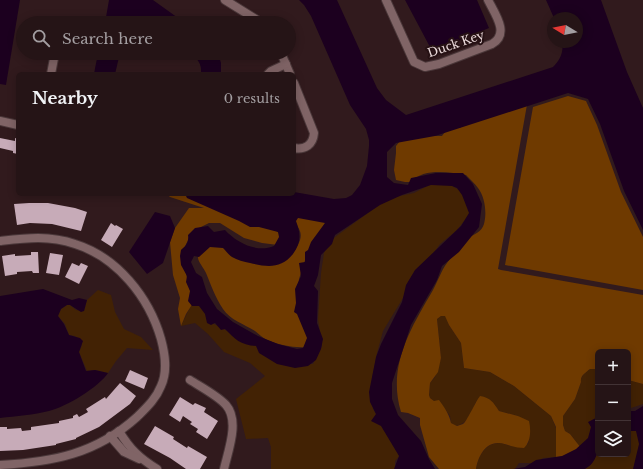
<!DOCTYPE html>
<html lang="en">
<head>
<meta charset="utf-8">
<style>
  :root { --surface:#251416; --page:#2d1d1f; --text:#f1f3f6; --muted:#a39ea1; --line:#423335 }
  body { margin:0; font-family:"Libre Baskerville",serif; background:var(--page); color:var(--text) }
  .controls { position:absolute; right:12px; bottom:12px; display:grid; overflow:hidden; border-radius:6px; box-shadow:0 2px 10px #0003 }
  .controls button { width:36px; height:36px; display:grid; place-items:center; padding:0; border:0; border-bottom:1px solid var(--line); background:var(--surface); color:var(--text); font:20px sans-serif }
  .compass { position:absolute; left:547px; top:12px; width:36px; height:36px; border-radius:50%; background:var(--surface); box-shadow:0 2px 10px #0003; rotate:280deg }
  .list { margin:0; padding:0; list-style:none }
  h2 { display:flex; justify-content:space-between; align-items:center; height:52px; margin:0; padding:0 16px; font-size:17px }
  h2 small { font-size:13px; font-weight:400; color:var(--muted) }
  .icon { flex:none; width:22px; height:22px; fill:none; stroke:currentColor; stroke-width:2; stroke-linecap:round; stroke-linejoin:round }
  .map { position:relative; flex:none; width:643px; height:469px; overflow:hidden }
  .search { position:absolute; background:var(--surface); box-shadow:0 2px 10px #0003; left:16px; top:16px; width:280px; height:44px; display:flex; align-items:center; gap:10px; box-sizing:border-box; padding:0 14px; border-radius:22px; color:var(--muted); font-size:15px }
  .panel { position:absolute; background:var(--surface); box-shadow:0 2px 10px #0003; left:16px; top:72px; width:280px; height:124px; border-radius:6px }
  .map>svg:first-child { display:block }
  .green { fill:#422204 }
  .forest { fill:#6f3a00 }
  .water { fill:#1c001f; fill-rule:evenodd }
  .building { fill:#c7abb8 }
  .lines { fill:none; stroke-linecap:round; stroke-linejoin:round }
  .street-casing { stroke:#4b383a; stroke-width:10 }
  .street { stroke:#806466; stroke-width:8 }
  .labels { text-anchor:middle; stroke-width:4; stroke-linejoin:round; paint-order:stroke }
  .street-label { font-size:12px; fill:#ebdadb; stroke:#261114 }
</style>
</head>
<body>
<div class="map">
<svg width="643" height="469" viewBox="0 0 643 469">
  <rect width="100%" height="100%" fill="#311a1d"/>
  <g class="green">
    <path d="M433 183 449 184 462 192 470 214 456 231 440 244 409 288 383 331 377 353 372 378 373 409 386 432 401 454 395 461V466L399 469H271V447L268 438 246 439 236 399 265 376 250 363 224 352 208 334 195 323 181 326C185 316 192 306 194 295L214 324 235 335 305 364H313L322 346 318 319 321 273 324 253 331 240 376 207 390 198 414 193Z"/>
    <polygon points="98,290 111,295 115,312 124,329 141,337 153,350 127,348 116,361 108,373 95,370 87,371 79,352 82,345 75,336 69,335 65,324 58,316 61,309 67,305 70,305 76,310 84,311 87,300"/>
    <path d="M441 316H446L449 325 461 343 464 368 490 372 514 386 551 416 556 428V457L543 458 536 463H519L515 469H476C478 457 485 442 500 443 504 443 508 446 512 446 517 447 523 445 528 444L530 432 518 416 499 411 493 403 476 402C471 413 469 423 456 426L451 423 450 416 439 401H434L430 398 429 395 430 383 435 377 441 358 437 319Z"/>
    <path d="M590 369H598V417L592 420 591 437 581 448 570 434 565 431 563 425V416L575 399 581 382C580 376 585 373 590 369Z"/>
    <polygon points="628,380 643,384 643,404 628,409"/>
    <polygon points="638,426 643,433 634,469 583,469 592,461 598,454 628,454 628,430"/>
  </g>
  <g class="forest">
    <polygon points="568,96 586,101 597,125 621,192 643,237 643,290 505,265 533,107"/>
    <path d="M528 99 498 269 501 270 643 295V384L628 380V352H598V369H590C585 373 580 376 581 382L575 399 563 416V425L565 431 570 434 581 448 573 456 556 457V427L551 416 514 386 490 372 464 368 461 343 449 325 445 316H441L437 319 441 358 438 372 430 383 429 395 430 398 434 401 439 400C445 408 449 414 451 423L457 426C459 425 461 425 463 424 466 423 476 401 480 396 491 398 493 402 499 411L518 416 529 421C531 430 531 441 524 448 520 448 515 447 511 446 507 445 503 443 499 443 485 442 478 457 476 469H439L429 457 420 425V418L408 413 401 412C387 366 411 328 433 290 438 281 441 271 447 263 453 254 462 245 469 238 475 233 481 233 484 224 487 213 485 197 478 188 475 184 470 179 466 175 449 172 423 168 411 182H405L396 180 394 170 396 153V146L404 136H442C446 129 452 128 460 128L468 120Z"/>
    <polygon points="167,194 194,194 270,225 282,236 278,245 262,243 244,238 220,223 209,223 199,228 190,237 186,244 182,257 193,303 186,314 181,326 178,309 180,298 173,275 170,242 175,228 189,208 204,208 170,197"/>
    <path d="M293 218H328L307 254 299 279 296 309 308 330 306 347C294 348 279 345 267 340 263 338 259 334 255 331 244 324 230 320 223 309 215 297 211 285 206 273 204 268 197 261 198 256 199 247 213 245 220 243L228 249 293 253C297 246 304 238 299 229 297 225 295 222 293 218Z"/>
  </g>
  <g class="water">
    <polygon points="0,0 20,0 6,85 0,84"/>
    <polygon points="109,0 153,0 185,23 145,23 137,19 131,20 128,23 105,23"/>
    <path d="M299 0H337L377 88 386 100 406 115 553 67C560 60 564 52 562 42H577V18H554L546 0H601L627 72 643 108V230L624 191 600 124 588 99 568 93 435 136 396 143 387 152V177L394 183 408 185 411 178 436 173H463L473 184 482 204 479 227 459 252 442 266 437 280 411 325 392 383V399L398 415 421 441 429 459 435 469H394L399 456 381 426 371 421 376 414 370 402 369 392 376 357 381 344 402 302 406 285 415 270 461 226 469 213 462 195 457 188 452 186 431 185 402 195 380 205 335 235 332 244 321 255 318 275 314 286 318 291 317 323 323 339 321 349 316 360 308 366 295 368 277 364 259 353 256 346C240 345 235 339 225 329L221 330 215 323 211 325 207 323 205 314 199 306H192L188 301 190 291 186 282 187 276 181 265 180 256 181 250C186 246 189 242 188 235L195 228 208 226 214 232 225 230C237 243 257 253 274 246L279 237 278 232 259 227H250L239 221 187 198 185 194H294V192L334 199 346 198 352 195 360 185 367 166 369 146V140L366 129 350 105 311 16 304 5ZM298 218 325 223 311 242 308 250 305 252V262L299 263 301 276 295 289 296 303 294 312 297 314 307 338 303 348 297 349 278 344 258 336 233 322 217 309 207 293 202 277 196 273 191 262 194 256 199 257 210 247 223 248C226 251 229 255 232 257 237 260 244 262 250 263 267 267 281 269 293 254 301 243 301 234 296 221Z"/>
    <polygon points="405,0 477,0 489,28 444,47 430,47"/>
    <polygon points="98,53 120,53 115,74 94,74"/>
    <path d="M190 53H218L221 63V74H201C202 64 198 59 190 53Z"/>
    <polygon points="155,212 170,216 175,228 163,263 147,274 129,252"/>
    <path d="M43 289 72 300 79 298 87 300 84 311 81 312 70 305H67L61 309 58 316 64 324 69 335 80 338 83 341 79 352 86 371 95 370 108 373C99 387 66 407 49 411 34 415 16 416 0 418V296Z"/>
    <polygon points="643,406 643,469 633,469 639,444 636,431 628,431 628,411 635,411"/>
    <path d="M598 417C598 434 603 460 585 469H513L525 467 536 460 562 456 576 449 588 438 591 427 588 422Z"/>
  </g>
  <g class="building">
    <polygon points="0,138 15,141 15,138 18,139 18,154 13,153 13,151 0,148"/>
    <polygon points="29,203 48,203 75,208 87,212 81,231 52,224 30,223 17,225 14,204"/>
    <polygon points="111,223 115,226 116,225 123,229 112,247 101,240"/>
    <polygon points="31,252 38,252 39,273 33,273 32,271 17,272 17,274 5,276 2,256 15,254 15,256 31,255"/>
    <polygon points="50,253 63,255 59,275 46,273"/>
    <polygon points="72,263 79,266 81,263 88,266 79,284 65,277"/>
    <polygon points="130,370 148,378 144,389 125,381"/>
    <polygon points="120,383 136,396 130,404 99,427 76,438 76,439 56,444 56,445 23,450 0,451 0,427 7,427 7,429 21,428 22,431 31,430 31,427 59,423 59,421 73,418 73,416 77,414 79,417 88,412 86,409 105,397 106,399"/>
    <polygon points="180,397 193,405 195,403 206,408 204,412 218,421 207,439 196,432 198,429 190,424 192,422 183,416 180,422 169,415"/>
    <polygon points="155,426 174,437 173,439 187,448 188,446 207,457 200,469 186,469 170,458 144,444"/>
  </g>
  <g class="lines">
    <g class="street-casing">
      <g id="street">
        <polyline points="225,0 262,23"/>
        <path d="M386 0 414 62 425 67 439 64 492 44C510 34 495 14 488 0"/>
        <polyline points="281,53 290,74"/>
        <polyline points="51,74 55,53"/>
        <polyline points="268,74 271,71 286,64"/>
        <path d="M294 83 314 133C313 145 305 150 294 148"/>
        <polyline points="0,121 18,125"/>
        <path d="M0 241C26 238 49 235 75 244 117 257 149 297 161 339 165 354 168 371 161 386 156 399 146 408 137 417 96 454 53 462 0 465"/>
        <path d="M190 380C201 387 218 396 226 405 240 421 228 451 224 469"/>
        <path d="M119 431C130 449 139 458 157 469"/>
        <polyline points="110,436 124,452 139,459"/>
      </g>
    </g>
    <use href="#street" class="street"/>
  </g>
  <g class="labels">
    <g class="street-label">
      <text transform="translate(456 44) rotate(-19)" y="4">Duck Key</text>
    </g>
  </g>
</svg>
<div class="controls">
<button>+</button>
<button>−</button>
<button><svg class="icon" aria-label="layers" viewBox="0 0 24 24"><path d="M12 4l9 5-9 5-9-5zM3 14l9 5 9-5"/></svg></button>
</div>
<svg class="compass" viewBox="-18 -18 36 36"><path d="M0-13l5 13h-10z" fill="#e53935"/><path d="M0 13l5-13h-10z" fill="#a39ea1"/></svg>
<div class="search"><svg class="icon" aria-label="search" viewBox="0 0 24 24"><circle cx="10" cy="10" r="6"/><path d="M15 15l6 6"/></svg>Search here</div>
<section class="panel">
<h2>Nearby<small>0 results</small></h2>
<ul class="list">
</ul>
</section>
</div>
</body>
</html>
